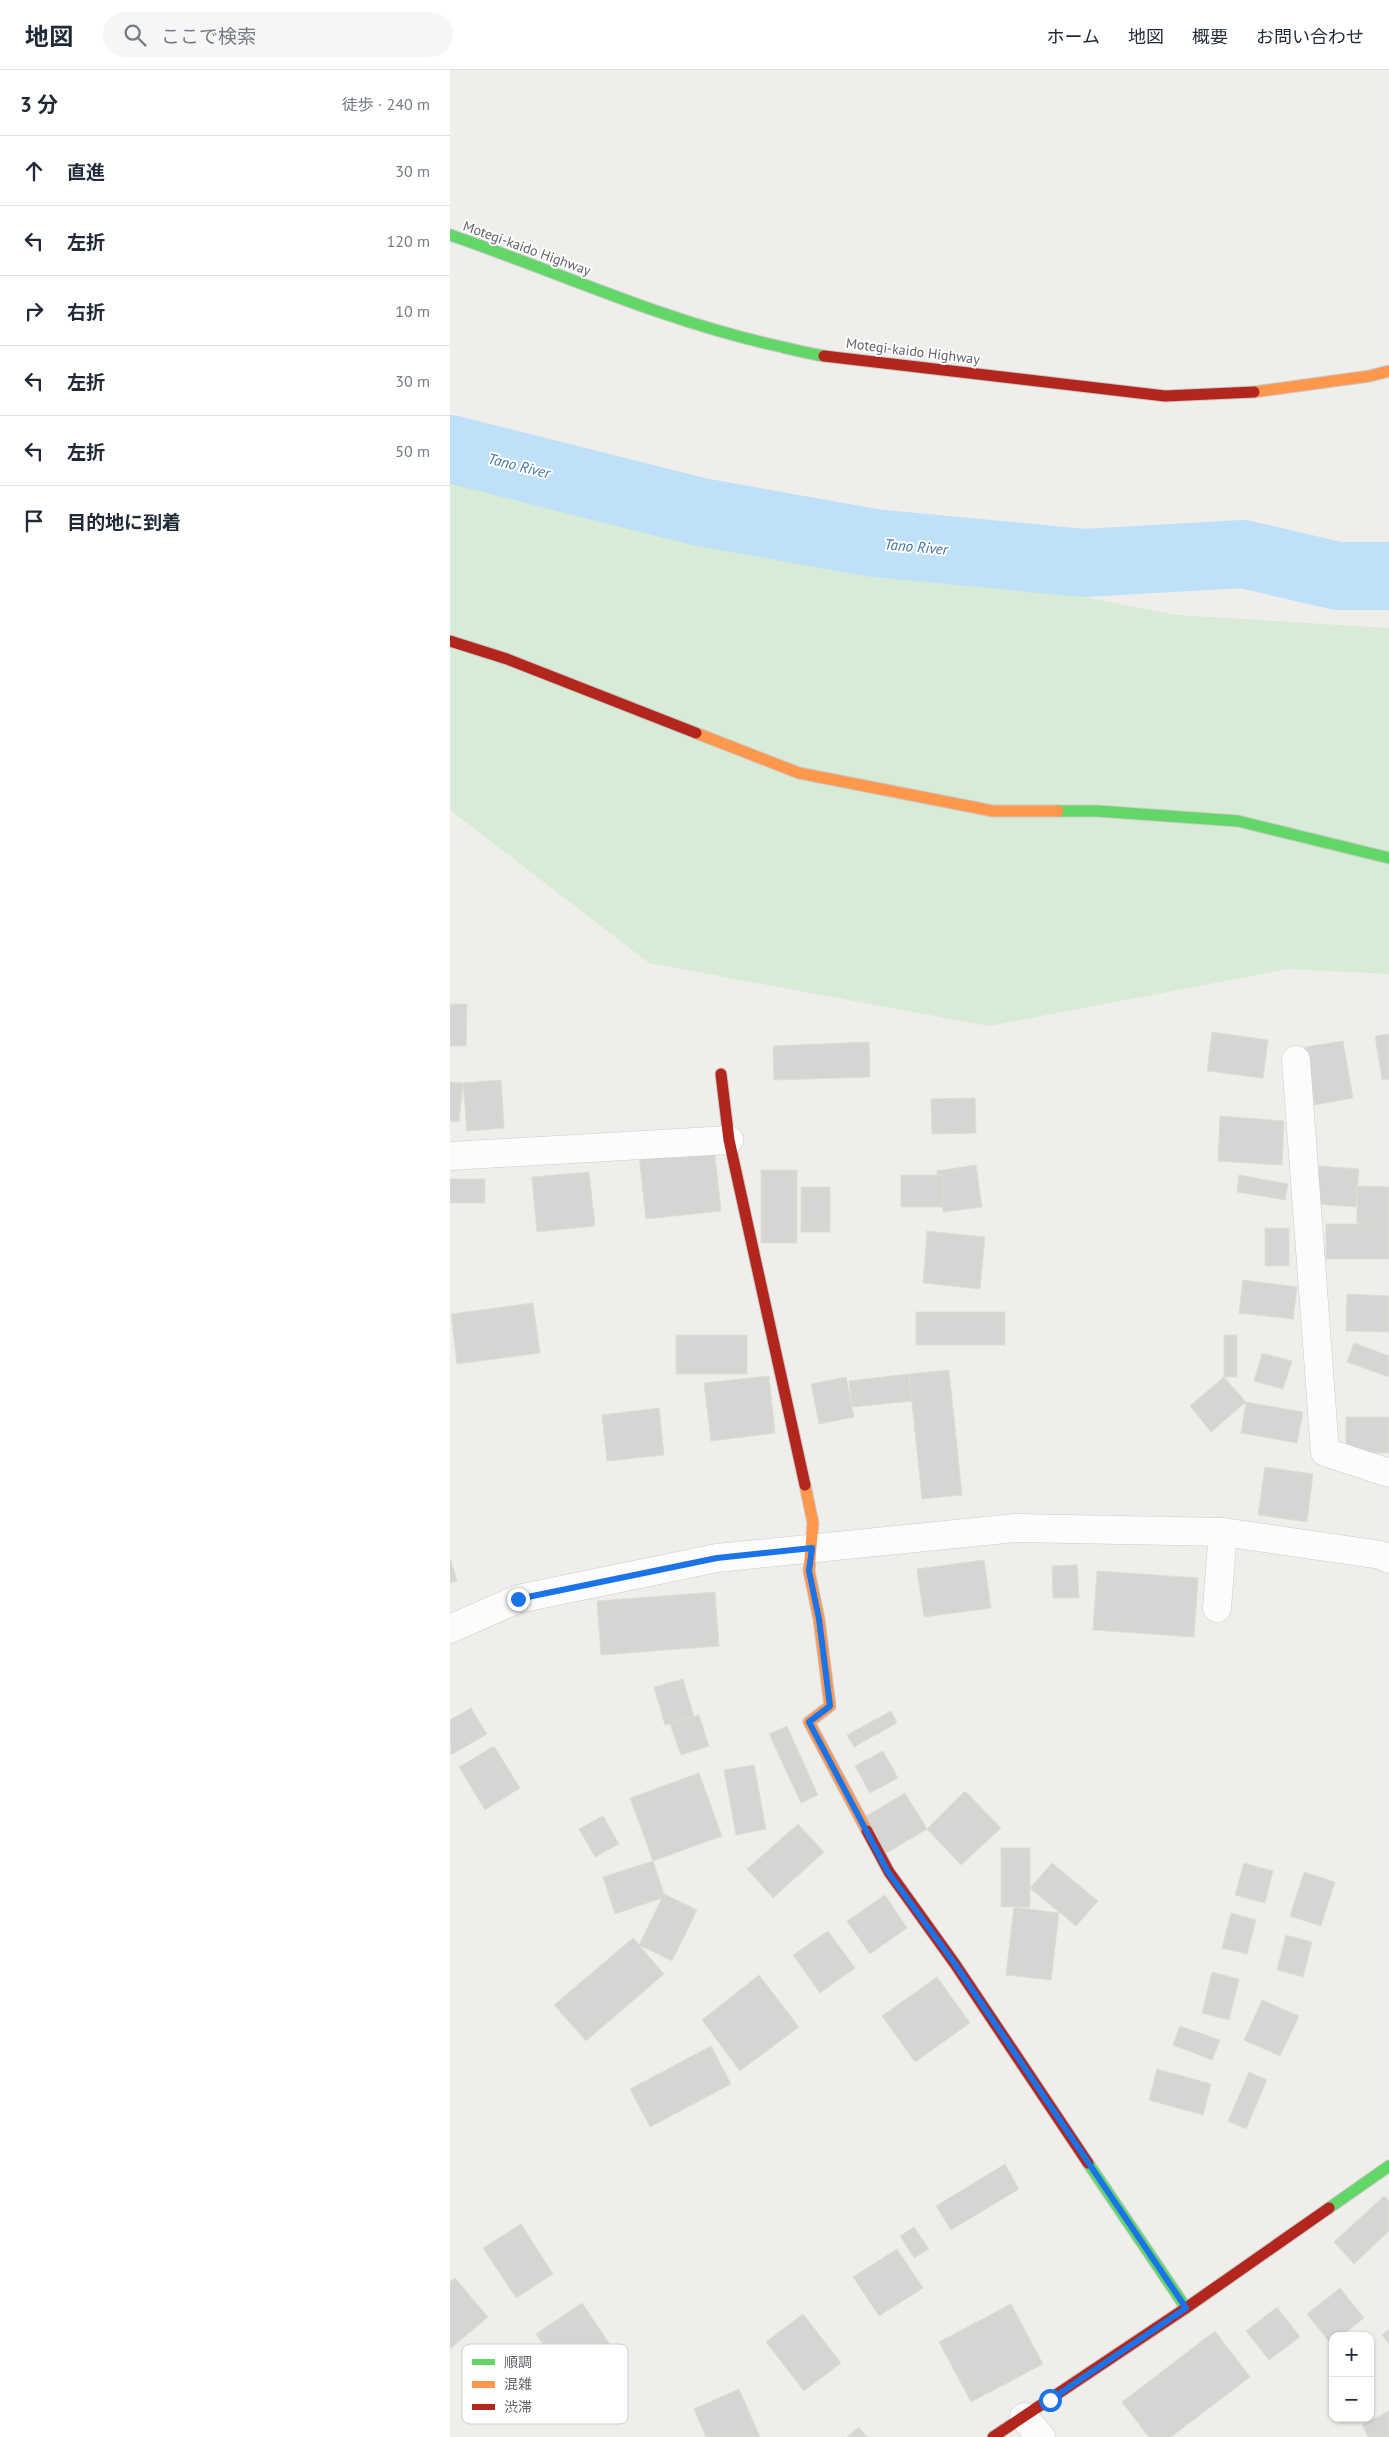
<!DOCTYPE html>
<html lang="ja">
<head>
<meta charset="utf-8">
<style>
  :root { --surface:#fff; --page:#f6f6f7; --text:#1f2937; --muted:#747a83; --line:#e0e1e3 }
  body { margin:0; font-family:"PT Sans","Noto Sans JP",sans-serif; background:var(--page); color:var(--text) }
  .controls { position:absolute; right:15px; bottom:15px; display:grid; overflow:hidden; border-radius:10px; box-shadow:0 1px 4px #0004 }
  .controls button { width:45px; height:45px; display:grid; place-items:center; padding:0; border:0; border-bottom:1px solid var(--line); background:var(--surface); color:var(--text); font:25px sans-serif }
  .stop { position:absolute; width:15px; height:15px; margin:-11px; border:4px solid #1a73e8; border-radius:50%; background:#fff }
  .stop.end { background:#1a73e8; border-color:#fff; box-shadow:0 1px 5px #0008 }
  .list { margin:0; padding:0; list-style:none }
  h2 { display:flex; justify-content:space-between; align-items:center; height:65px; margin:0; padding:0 20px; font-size:21px }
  h2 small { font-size:16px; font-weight:400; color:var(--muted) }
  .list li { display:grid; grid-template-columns:32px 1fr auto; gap:15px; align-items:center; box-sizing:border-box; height:70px; padding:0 20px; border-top:1px solid var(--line) }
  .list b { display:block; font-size:19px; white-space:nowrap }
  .list em { font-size:16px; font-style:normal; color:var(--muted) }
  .icon { flex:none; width:28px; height:28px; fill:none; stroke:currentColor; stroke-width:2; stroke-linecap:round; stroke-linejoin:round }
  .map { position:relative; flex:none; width:939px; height:2367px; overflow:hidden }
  header { display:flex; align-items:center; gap:30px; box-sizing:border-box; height:70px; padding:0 25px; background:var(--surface); border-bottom:1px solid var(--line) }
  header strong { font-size:24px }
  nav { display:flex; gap:28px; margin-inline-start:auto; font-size:18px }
  .search { width:350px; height:45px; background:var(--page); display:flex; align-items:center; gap:12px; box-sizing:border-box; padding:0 18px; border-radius:28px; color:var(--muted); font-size:19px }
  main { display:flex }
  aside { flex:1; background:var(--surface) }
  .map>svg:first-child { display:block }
  .green { fill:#d8ebd6 }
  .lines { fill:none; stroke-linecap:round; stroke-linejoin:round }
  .river { stroke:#bfe0f9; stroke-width:68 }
  .building { fill:#d6d5d3; stroke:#deddd9 }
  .street-casing { stroke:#cbcccc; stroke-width:29 }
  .fast-casing { stroke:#cacacb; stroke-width:13 }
  .slow-casing { stroke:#cacacb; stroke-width:13 }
  .jam-casing { stroke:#cacacb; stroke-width:13 }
  .street { stroke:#fdfcfc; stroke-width:28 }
  .fast { stroke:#63d668; stroke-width:11 }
  .slow { stroke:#ff974d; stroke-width:11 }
  .jam { stroke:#b3261e; stroke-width:11 }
  .route { stroke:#1a73e8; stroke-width:6 }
  .labels { text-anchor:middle; stroke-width:4; stroke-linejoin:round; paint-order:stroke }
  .street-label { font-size:14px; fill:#5f6368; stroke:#fff }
  .water-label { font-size:15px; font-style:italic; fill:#4174aa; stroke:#fff }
  .key { fill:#fff; stroke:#cfd0d2; stroke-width:1 }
  .key-label { font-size:14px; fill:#5f6368 }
</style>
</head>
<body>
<header>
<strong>地図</strong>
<div class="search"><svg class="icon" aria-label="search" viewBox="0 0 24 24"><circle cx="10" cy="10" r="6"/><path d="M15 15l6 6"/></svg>ここで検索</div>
<nav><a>ホーム</a><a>地図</a><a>概要</a><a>お問い合わせ</a></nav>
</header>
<main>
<aside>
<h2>3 分<small>徒歩 · 240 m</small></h2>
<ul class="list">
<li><svg class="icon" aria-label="ahead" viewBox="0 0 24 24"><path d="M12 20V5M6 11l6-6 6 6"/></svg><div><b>直進</b></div><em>30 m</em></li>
<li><svg class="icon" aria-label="left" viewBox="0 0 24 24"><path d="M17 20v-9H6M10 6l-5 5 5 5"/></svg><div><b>左折</b></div><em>120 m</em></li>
<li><svg class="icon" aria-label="right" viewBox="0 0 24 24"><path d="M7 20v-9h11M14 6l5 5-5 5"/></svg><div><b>右折</b></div><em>10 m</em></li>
<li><svg class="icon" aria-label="left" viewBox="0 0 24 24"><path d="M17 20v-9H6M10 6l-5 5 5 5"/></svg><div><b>左折</b></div><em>30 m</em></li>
<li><svg class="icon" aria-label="left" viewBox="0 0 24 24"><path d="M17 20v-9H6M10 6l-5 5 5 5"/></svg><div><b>左折</b></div><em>50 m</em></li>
<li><svg class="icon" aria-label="arrive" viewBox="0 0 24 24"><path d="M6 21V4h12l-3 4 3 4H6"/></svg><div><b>目的地に到着</b></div></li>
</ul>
</aside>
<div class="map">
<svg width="939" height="2367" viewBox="0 0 939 2367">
  <rect width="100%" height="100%" fill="#efeeea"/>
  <polygon class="green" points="0,405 727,545 939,558 939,904 838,899 539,956 199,893 0,740"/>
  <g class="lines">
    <polyline class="river" points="0,379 251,442 424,473 634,493 793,484 888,506 939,506"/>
  </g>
  <g class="building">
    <polygon points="0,934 17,934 16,976 0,976"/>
    <polygon points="762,962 818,970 813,1008 757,1001"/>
    <polygon points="939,964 939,1009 932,1010 925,966"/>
    <polygon points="893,971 903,1028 865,1035 855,977"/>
    <polygon points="419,972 420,1007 324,1010 323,976"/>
    <polygon points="51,1010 54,1058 17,1061 13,1013"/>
    <polygon points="0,1012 13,1013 9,1052 0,1051"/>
    <polygon points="525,1028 526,1063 482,1064 481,1029"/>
    <polygon points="770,1046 834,1051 832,1095 768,1091"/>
    <polygon points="264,1077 271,1141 196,1149 189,1085"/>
    <polygon points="526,1095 532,1137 493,1142 487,1101"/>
    <polygon points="869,1096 909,1099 906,1137 866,1134"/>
    <rect x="311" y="1100" width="36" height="73"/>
    <polygon points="139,1102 145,1156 87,1162 82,1107"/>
    <rect x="451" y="1105" width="42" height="32"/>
    <polygon points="789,1105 838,1114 835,1130 787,1122"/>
    <rect x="0" y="1109" width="35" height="24"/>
    <polygon points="907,1116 939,1117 939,1159 907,1159"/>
    <rect x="351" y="1117" width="29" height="45"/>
    <rect x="876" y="1154" width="63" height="35"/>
    <rect x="815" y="1158" width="24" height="38"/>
    <polygon points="477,1161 535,1167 530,1219 473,1213"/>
    <polygon points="793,1210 847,1217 843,1249 789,1243"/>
    <polygon points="897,1224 939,1226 939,1262 896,1261"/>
    <polygon points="83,1233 90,1283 7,1294 1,1244"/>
    <rect x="466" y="1242" width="89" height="33"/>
    <rect x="226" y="1265" width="71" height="39"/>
    <rect x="774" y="1265" width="13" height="42"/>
    <polygon points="904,1273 939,1286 939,1307 897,1292"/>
    <polygon points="812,1283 842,1291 833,1319 804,1311"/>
    <polygon points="499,1300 512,1425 472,1429 459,1304"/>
    <polygon points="459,1304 462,1331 402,1337 399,1311"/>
    <polygon points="319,1306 325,1363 261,1371 254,1313"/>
    <polygon points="396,1307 404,1347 369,1354 361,1314"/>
    <polygon points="774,1307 796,1332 761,1362 740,1336"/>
    <polygon points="796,1332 853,1342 847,1373 791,1363"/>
    <polygon points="209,1338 214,1385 157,1391 152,1345"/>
    <rect x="896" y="1347" width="43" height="36"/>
    <polygon points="815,1397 863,1404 857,1452 808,1445"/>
    <polygon points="0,1488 7,1511 0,1513"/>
    <polygon points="534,1490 541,1538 474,1547 467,1499"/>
    <polygon points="627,1495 629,1528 603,1528 602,1496"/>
    <polygon points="647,1501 748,1508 744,1567 643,1560"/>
    <polygon points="265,1522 269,1576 151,1585 147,1531"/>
    <polygon points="233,1609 244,1647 215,1655 204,1617"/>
    <polygon points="21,1638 37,1664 1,1685 0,1650"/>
    <polygon points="441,1641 447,1653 404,1677 397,1665"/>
    <polygon points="249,1645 259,1676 231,1685 220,1654"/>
    <polygon points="337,1656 368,1725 351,1733 319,1664"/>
    <polygon points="44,1676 70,1718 35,1740 9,1697"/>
    <polygon points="433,1681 448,1708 420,1723 405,1696"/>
    <polygon points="304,1695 316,1759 286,1765 274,1700"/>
    <polygon points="249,1703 272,1766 203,1791 180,1728"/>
    <polygon points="515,1721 551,1758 511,1795 477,1759"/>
    <polygon points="455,1723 477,1759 435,1784 413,1748"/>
    <polygon points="153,1746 169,1774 145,1787 129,1759"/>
    <polygon points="348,1754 374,1782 323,1828 297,1799"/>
    <rect x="551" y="1778" width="29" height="59"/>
    <polygon points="203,1791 215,1827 165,1844 153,1807"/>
    <polygon points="602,1793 648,1831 626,1856 580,1818"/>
    <polygon points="794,1793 823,1801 815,1833 785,1825"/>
    <polygon points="854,1802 885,1812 871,1856 840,1846"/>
    <polygon points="214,1824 247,1840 222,1891 189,1875"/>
    <polygon points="435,1825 457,1858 420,1884 397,1851"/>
    <polygon points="564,1837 609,1843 601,1910 556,1905"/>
    <polygon points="781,1843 806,1850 797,1884 772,1878"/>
    <polygon points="378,1861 405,1898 370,1923 343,1885"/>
    <polygon points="836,1865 862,1872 853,1907 827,1900"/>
    <polygon points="183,1868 214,1904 136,1971 104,1935"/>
    <polygon points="762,1902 789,1909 779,1950 752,1943"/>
    <polygon points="309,1905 349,1957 290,2001 252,1950"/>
    <polygon points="487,1907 520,1953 465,1992 432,1946"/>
    <polygon points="812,1930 849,1946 830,1986 794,1970"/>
    <polygon points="730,1956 770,1970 762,1990 723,1975"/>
    <polygon points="261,1976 281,2014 200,2057 180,2019"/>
    <polygon points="707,1999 761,2014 753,2045 699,2030"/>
    <polygon points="799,2002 817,2010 796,2059 778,2051"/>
    <polygon points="555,2094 569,2119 501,2160 486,2136"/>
    <polygon points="934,2126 939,2131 939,2161 904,2194 884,2172"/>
    <polygon points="71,2154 103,2204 66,2228 33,2178"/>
    <polygon points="464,2157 479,2179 464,2188 450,2166"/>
    <polygon points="447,2179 473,2218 429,2246 403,2207"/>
    <polygon points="5,2208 38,2247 0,2279 0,2212"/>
    <polygon points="890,2218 914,2248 891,2266 883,2266 881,2274 857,2244"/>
    <polygon points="132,2233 167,2285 121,2316 86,2264"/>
    <polygon points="561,2234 593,2294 521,2332 489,2272"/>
    <polygon points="827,2237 850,2267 819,2290 796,2261"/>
    <polygon points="353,2244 391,2293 354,2321 316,2272"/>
    <polygon points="939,2259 939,2274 932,2265"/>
    <polygon points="765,2261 800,2307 721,2367 699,2367 672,2332"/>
    <polygon points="289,2319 310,2367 256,2367 244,2339"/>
    <polygon points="939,2341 939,2367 918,2367 912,2355"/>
    <polygon points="409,2357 417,2367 397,2367"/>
  </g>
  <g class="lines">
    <g class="street-casing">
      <g id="street">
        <polyline points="846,990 875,1382 939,1403"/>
        <polyline points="0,1086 279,1070"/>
        <polyline points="767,1538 773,1462"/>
        <polyline points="0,1559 68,1529 267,1488 565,1458 773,1462 931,1485 939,1489"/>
        <polyline points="574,2347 591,2367"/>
      </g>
    </g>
    <g class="fast-casing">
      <g id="fast">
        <path d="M0 165C106 201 209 249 319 274 337 278 356 283 374 286"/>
        <polyline points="608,741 647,741 788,751 939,788"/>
        <polyline points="638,2093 736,2238"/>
        <polyline points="879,2138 939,2096"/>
      </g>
    </g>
    <g class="slow-casing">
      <g id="slow">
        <polyline points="804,322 920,306 939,301"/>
        <polyline points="246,663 349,703 543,741 608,741"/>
        <polyline points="355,1415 363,1453 359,1501 369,1549 380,1636 359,1652 417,1761"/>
      </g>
    </g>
    <g class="jam-casing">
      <g id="jam">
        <polyline points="374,286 715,326 804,322"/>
        <polyline points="0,571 57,589 246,663"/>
        <polyline points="271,1004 279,1070 355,1415"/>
        <polyline points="417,1761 439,1802 505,1894 638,2093"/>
        <polyline points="543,2367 736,2238 879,2138"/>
      </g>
    </g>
    <use href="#street" class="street"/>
    <use href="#fast" class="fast"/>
    <use href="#slow" class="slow"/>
    <use href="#jam" class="jam"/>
  </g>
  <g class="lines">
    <polyline class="route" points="68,1529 267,1488 362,1478 359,1501 369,1549 380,1636 359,1652 438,1802 505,1894 736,2238 600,2330"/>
  </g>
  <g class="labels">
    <g class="street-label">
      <text transform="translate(77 178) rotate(20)" y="5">Motegi-kaido Highway</text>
      <text transform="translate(463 281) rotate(7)" y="5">Motegi-kaido Highway</text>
    </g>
    <g class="water-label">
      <text transform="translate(69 396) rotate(14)" y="5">Tano River</text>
      <text transform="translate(466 477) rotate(5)" y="5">Tano River</text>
    </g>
  </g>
  <rect x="12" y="2274" width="166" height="80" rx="8" class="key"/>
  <rect x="22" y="2289" width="23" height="6" fill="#63d668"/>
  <rect x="22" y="2311" width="23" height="7" fill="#ff974d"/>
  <rect x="22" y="2334" width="23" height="6" fill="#b3261e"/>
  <g class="key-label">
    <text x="54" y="2297">順調</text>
    <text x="54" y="2319">混雑</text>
    <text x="54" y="2342">渋滞</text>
  </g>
</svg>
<div class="controls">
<button>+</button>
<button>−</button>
</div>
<div class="stop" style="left:600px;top:2330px"></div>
<div class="stop end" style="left:68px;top:1529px"></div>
</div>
</main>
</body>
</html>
